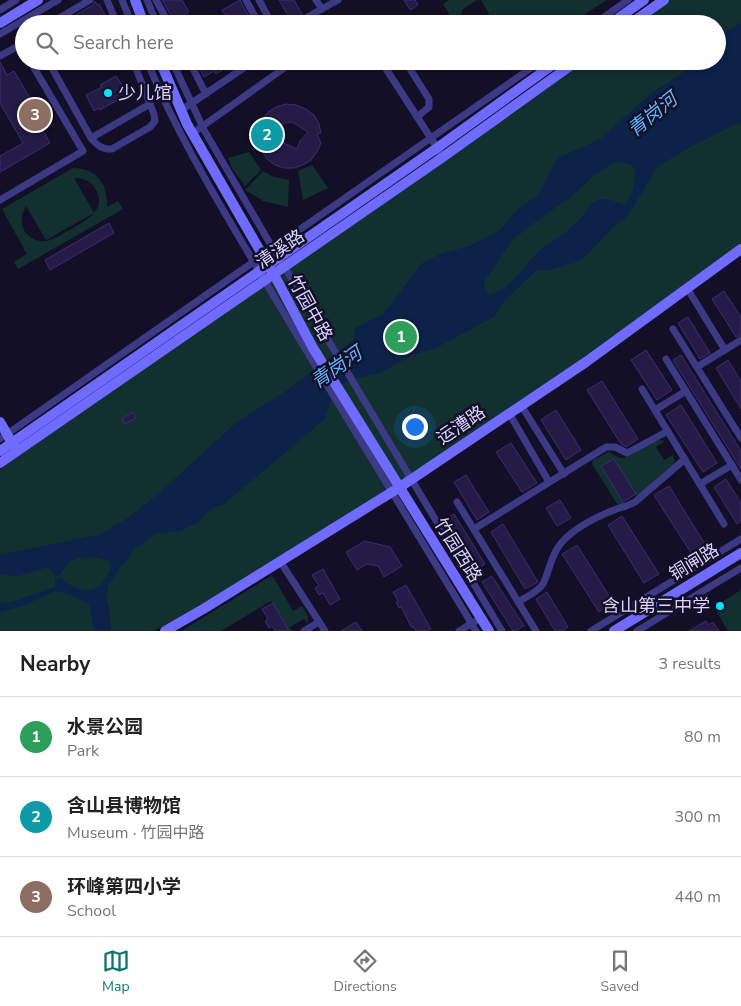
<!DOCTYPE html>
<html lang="en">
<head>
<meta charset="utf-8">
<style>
  :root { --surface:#fff; --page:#f2f2f2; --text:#222; --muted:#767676; --line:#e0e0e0; --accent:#0f766e }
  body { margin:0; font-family:"Nunito Sans","Noto Sans SC",sans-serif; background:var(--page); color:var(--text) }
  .you { position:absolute; left:414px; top:426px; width:18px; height:18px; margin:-12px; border:4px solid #fff; border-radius:50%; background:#1a73e8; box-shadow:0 0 0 8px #1a73e833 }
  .badge { display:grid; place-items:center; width:32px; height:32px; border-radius:50%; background:var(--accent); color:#fff; font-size:16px; font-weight:700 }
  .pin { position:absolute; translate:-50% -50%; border:2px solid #fff; box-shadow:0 1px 5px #0006 }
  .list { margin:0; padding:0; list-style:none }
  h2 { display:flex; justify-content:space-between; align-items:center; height:65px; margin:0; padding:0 20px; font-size:21px }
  h2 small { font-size:16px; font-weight:400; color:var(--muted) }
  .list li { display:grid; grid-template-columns:32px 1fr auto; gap:15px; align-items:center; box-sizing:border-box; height:80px; padding:0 20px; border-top:1px solid var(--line) }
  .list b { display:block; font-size:19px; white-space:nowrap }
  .list p { margin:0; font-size:16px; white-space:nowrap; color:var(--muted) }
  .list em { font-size:16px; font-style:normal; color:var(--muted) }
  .icon { flex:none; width:28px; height:28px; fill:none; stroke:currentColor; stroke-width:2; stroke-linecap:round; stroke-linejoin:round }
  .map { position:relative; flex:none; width:741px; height:631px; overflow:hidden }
  .search { position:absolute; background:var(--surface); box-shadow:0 2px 8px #0003; left:15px; right:15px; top:15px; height:55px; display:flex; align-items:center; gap:12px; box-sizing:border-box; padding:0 18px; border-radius:28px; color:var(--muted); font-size:19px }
  .sheet { height:305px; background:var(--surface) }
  nav { display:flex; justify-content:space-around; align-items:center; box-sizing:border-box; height:70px; border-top:1px solid var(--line); background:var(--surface); font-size:14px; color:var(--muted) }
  nav a { display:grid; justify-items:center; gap:2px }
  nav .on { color:var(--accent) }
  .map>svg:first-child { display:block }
  .green { fill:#12302f; fill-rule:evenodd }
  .water { fill:#0c2248; fill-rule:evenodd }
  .building { fill:#241b47; stroke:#3b2d73; fill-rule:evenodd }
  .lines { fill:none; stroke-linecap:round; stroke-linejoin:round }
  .street { stroke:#3d3a85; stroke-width:7 }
  .secondary { stroke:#6f6bff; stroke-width:10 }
  .poi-dot { fill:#00e5ff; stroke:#130f26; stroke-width:2 }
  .labels { text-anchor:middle; stroke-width:5; stroke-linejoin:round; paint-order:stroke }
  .poi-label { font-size:18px; fill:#d9d4ff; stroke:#130f26; text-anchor:start }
  .street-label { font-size:18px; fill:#d9d4ff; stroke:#130f26 }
  .water-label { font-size:19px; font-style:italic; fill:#62b6ff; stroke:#130f26 }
</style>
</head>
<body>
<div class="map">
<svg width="741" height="631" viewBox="0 0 741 631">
  <rect width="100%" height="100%" fill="#130f26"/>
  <g class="green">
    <polygon points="449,0 477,0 463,9 457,24 446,24 449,13 443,4"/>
    <polygon points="481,0 607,0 569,24 495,24"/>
    <path d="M670 0H741V244C689 282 637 320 585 357 500 417 413 473 325 528 268 563 213 602 153 631H0V469L584 61H717V24H637Z"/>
    <path d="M461 61H508C493 70 476 71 461 61Z"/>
    <polygon points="249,152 261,170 245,186 232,168 228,158"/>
    <polygon points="312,165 328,188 303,200 298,171"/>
    <path d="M73 168C96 168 109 185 107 207L118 201 123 209 18 269 14 262 27 254 2 209ZM74 178C82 178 90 180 94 187 110 209 85 221 70 230 62 234 54 240 45 241 37 242 30 238 25 232 20 224 21 214 26 206L46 240 94 213Z"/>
    <polygon points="263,171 274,177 289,180 288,207 263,201 245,190"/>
    <polygon points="658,440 665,441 656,447 664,460 673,455 675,461 672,466 637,496 614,459 602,466 624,504 621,506 617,504 592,464 593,460 609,452 620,458 624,458"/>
    <polygon points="271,576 274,578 293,611 302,606 308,616 308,624 304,619 290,627 292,631 288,631 271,601 221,631 181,631"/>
    <polygon points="741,590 741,631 728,631 714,607"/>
  </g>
  <path class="water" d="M741 23V122L689 148 658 166 627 217 611 229 586 256 574 263 550 270H537L504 301 494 317 434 349 412 355 378 374 356 378 335 388 325 419 224 504 212 508 197 523 181 531 155 534 135 549 118 570 109 584 106 598 109 608 111 631H95L89 605 72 595 56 591 22 606 0 612V604L12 602 55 587V579L61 577C64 583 69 584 74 587 94 596 102 586 111 569L109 561C93 555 68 554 61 574L55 576 48 567 18 576 0 575V555L101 534 128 518 158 494 237 422 283 393 354 340 355 328 383 314 421 264 440 254 470 246 500 230 517 210 538 195 558 158 600 139 652 93 682 73 694 61H717V33L729 30ZM616 161 630 164 635 169C635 182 634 195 624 205 615 202 608 197 598 200 589 203 588 209 583 216 576 224 565 233 557 239 552 242 547 244 543 247 527 261 511 291 489 295L485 290 484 282 512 240 534 223 572 196 593 176Z"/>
  <g class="building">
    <polygon points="162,0 182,0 189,12 174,21"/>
    <polygon points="240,0 241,2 253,24 230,24 222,10"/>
    <polygon points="279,0 294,0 302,14 291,21"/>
    <polygon points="404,0 415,0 418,5 410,10"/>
    <polygon points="95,1 97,5 99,4 110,24 60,24 93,5"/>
    <polygon points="195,61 238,61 216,74 214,71 204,77"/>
    <polygon points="0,62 7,75 14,71 38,112 34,115 50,143 0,172 0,156 23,143 0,103"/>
    <polygon points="116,76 127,92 124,94 125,96 100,110 99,108 94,111 86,95 102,87 100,85"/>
    <path d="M286 104 296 105 306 109 314 115 319 124 321 133 317 134 321 143 317 152 311 160 303 165 294 168H284L275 165 267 159 261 150 258 140V130L261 121 268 112 276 107ZM292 122 308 132 300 141 297 149 282 142 278 136 276 128 280 124Z"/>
    <polygon points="109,223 114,233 50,270 45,260"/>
    <polygon points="724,291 741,317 741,335 736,337 712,299"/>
    <polygon points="688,317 710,353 700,359 678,323"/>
    <polygon points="646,350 672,390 657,400 631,360"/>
    <polygon points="681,355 741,451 741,469 673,360"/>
    <polygon points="728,360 741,381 741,409 716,368"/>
    <polygon points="602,381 638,439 626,447 621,444 587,390"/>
    <polygon points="681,405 717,463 703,472 666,415"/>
    <polygon points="556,410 581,450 566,460 541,420"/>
    <polygon points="133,412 136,418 125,424 122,419"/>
    <polygon points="511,443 537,483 522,492 496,452"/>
    <polygon points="614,459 636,494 623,502 601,466"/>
    <polygon points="466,475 489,512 477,520 454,482"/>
    <polygon points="726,479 741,503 741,521 737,524 714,487"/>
    <polygon points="669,486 705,544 691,553 654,495"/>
    <polygon points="560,500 571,518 557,526 546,508"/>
    <polygon points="454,514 485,564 475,571 444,520"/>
    <polygon points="622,516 659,574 644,583 608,525"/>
    <polygon points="503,524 538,582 525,589 491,532"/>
    <polygon points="365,541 390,547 402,566 384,577 378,566 367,564 357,570 346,552"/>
    <polygon points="577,545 613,602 599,612 562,554"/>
    <polygon points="323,569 340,599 330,605 323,593 319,595 315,588 319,586 312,575"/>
    <polygon points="492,576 524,626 516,631 513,631 482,582"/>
    <polygon points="406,585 431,629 427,631 416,631 414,627 412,628 401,607 399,608 396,602 398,601 393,592"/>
    <polygon points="547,592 568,627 562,631 555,631 536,599"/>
    <polygon points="273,603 289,631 275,631 272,626 269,628 265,621 268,619 262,609"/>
    <polygon points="706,621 708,625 713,622 719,631 689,631"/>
    <polygon points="356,622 362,631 341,631"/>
  </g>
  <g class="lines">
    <g class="street">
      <polyline points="107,0 117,24"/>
      <polyline points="122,0 132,24"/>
      <polyline points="147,0 157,24"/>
      <polyline points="156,0 169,24"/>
      <polyline points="246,0 259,24"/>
      <polyline points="259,0 272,24"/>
      <polyline points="316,0 322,9"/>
      <polyline points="0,10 16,0"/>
      <polyline points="49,24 90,0"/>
      <polyline points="295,24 338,0"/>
      <polyline points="594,24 628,0"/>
      <polyline points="0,34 58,0"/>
      <polyline points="0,56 20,45 24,50"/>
      <path d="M48 61 91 138C97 145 102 150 112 149L150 127 155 121 154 114 133 61"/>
      <path d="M147 61C177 135 219 203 259 271 330 392 404 511 476 631"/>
      <polyline points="172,61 204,130 275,252"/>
      <polyline points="189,61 206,94"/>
      <polyline points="381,61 443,157"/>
      <polyline points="405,61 429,99 429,107 417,117"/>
      <polyline points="180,111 254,61"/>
      <polyline points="193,133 294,61"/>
      <polyline points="91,138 150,104"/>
      <polyline points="0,200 83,151 30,61"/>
      <polyline points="282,263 502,631"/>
      <polyline points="687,288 725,350"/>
      <polyline points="673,329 741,438"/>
      <polyline points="666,359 741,480"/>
      <polyline points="697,367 741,340"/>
      <polyline points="642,389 724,524"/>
      <polyline points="521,405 564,474"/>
      <polyline points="655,410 686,391"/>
      <polyline points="509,413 549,482"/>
      <polyline points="0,439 541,61"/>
      <polyline points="700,484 732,465"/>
      <polyline points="457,502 536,631"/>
      <polyline points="474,529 606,447 615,447 627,453 668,431"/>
      <polyline points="280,561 325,631"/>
      <path d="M518 602C526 597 538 592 543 584 550 570 551 554 562 542 575 528 596 517 614 510 622 507 628 506 635 502L685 459"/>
      <polyline points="304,631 319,622"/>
      <polyline points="459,631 481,618"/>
      <polyline points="591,631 741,539"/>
      <polyline points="637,631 741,568"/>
    </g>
    <g class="secondary">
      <polyline points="135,0 144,24"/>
      <polyline points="0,23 38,0"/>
      <polyline points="610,24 644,0"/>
      <polyline points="630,24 664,0"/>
      <polyline points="160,61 187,124 278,282 313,348 489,631"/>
      <polyline points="0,422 15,448"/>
      <polyline points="0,451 437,148 558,61"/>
      <polyline points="0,463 443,157 577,61"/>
      <polyline points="165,631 205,608 400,487 586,362 741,249"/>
      <polyline points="614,631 741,553"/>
    </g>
  </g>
  <g class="poi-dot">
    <circle cx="108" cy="93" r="5"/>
    <circle cx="720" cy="606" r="5"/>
  </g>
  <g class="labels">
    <g class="poi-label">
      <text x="118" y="99">少儿馆</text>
      <text x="710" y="612" text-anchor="end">含山第三中学</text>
    </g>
    <g class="street-label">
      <text transform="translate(280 249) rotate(-34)" y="6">清溪路</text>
      <text transform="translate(310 308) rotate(61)" y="6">竹园中路</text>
      <text transform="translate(461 425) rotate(-34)" y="6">运漕路</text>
      <text transform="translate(458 550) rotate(58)" y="6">竹园西路</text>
      <text transform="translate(694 562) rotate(-31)" y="6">铜闸路</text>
    </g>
    <g class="water-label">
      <text transform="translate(652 114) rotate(-39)" y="7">青岗河</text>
      <text transform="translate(336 367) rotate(-35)" y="7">青岗河</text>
    </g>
  </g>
</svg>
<div class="you"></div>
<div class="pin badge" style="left:401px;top:337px;background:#2e9e5b">1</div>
<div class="pin badge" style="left:267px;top:135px;background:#0f9aa8">2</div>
<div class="pin badge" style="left:35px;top:115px;background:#8d6e63">3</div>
<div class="search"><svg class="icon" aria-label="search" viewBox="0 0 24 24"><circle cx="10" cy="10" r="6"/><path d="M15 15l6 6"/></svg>Search here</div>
</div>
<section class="sheet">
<h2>Nearby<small>3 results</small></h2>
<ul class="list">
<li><span class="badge" style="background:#2e9e5b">1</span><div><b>水景公园</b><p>Park</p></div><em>80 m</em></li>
<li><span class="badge" style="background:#0f9aa8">2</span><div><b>含山县博物馆</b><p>Museum · 竹园中路</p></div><em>300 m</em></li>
<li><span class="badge" style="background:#8d6e63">3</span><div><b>环峰第四小学</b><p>School</p></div><em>440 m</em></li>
</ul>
</section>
<nav>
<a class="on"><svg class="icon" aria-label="map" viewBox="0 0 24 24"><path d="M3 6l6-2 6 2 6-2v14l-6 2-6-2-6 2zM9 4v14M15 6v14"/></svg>Map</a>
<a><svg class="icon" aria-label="directions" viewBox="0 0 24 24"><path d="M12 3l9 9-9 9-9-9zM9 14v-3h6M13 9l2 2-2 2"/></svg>Directions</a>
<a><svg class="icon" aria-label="saved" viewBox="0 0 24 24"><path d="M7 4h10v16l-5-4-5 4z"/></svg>Saved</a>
</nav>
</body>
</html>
